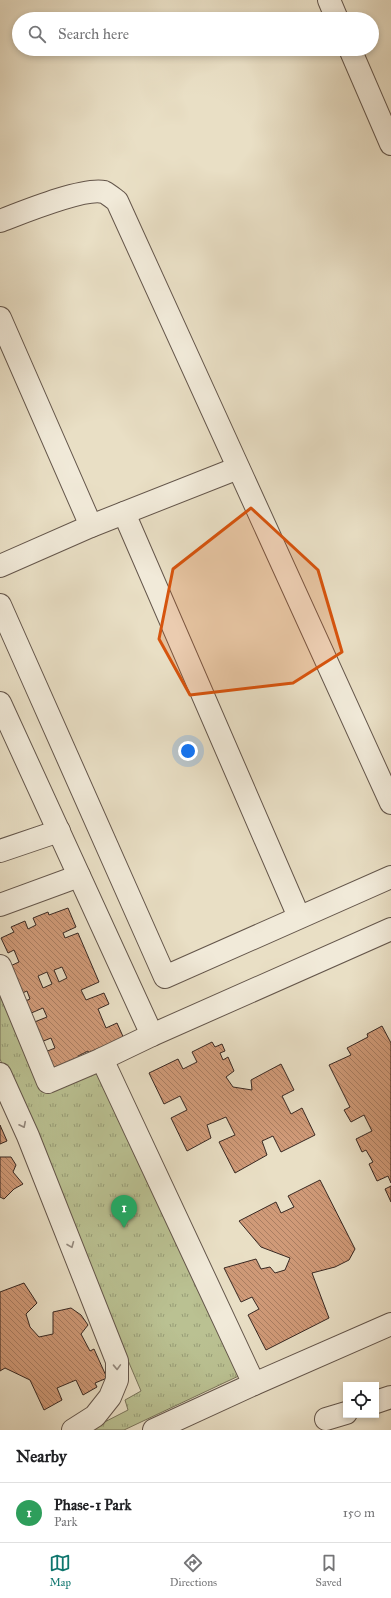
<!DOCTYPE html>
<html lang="en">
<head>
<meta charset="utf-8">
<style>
  :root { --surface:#fff; --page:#f6f6f6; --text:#202124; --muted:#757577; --line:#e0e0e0; --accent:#0f766e }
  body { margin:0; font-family:"IM FELL Great Primer",serif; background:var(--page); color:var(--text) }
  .controls { position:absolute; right:12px; bottom:12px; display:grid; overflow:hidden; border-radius:0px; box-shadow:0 2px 6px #0003 }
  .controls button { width:36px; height:36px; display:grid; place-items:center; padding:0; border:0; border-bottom:1px solid var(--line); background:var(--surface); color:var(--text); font:20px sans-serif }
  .you { position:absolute; left:188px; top:751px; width:14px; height:14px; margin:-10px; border:3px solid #fff; border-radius:50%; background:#1a73e8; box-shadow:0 0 0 6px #1a73e833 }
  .badge { display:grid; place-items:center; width:26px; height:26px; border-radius:50%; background:var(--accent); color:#fff; font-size:13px; font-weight:700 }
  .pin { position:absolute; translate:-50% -33px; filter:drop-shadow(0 1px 2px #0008) }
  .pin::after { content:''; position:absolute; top:21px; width:14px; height:12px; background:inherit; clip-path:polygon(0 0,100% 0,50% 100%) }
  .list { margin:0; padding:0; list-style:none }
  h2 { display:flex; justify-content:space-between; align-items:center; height:52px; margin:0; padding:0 16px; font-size:17px }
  h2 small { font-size:13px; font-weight:400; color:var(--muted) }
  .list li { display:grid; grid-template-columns:26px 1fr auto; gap:12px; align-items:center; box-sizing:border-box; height:60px; padding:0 16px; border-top:1px solid var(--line) }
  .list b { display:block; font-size:15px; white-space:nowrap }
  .list p { margin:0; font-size:13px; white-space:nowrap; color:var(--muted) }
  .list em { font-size:13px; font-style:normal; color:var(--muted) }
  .icon { flex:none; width:22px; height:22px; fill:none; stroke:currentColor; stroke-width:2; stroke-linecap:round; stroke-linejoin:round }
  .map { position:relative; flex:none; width:391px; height:1430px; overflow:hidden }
  .search { position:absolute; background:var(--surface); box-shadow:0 2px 6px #0003; left:12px; right:12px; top:12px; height:44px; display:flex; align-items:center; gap:10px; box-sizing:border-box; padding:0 14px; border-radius:22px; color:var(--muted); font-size:15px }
  .sheet { height:112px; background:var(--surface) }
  nav { display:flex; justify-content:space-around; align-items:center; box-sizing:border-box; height:56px; border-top:1px solid var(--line); background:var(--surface); font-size:11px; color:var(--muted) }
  nav a { display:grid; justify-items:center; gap:2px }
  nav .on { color:var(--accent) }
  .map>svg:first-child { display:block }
  .grass { fill:url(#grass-tufts); stroke:#79745a }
  .building { fill:url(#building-back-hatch); stroke:#382822; fill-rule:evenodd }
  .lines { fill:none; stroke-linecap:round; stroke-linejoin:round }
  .minor-casing { stroke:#64564b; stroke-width:24 }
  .minor { stroke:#f1ead9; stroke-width:22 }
  .oneway { stroke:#94897e }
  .marked { fill:#d6540e; fill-opacity:0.2; stroke:#d6540e; stroke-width:3; stroke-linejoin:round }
</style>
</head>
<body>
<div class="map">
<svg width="391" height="1430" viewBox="0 0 391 1430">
  <defs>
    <pattern id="grass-tufts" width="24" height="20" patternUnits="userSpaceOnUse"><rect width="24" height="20" fill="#bac192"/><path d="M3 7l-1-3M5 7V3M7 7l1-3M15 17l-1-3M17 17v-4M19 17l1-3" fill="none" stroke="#989d77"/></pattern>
    <pattern id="building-back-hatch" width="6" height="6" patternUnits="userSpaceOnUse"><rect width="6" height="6" fill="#d09a78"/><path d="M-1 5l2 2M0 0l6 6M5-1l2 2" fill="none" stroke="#aa7e62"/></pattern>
  </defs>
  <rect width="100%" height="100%" fill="#e9dfc5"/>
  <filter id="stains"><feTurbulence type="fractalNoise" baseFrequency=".005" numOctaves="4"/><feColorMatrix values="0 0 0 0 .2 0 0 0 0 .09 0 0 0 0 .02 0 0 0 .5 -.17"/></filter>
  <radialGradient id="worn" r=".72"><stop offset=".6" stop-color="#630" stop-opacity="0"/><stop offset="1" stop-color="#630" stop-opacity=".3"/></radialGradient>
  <polygon class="grass" points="0,971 48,1082 99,1064 245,1373 124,1430 89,1430 128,1410 125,1400 141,1391 0,1059"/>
  <g class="building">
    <path d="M68 908 76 927 63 933 65 938 78 933 99 982 81 990 86 1000 104 993 109 1004 98 1009 106 1028 117 1023 125 1041 90 1055 88 1051 78 1056 80 1060 53 1071 45 1052 55 1048 51 1038 41 1042 32 1023 47 1017 43 1008 29 1014 23 1002 30 999 27 991 20 994 8 967 19 962 14 950 8 953 1 938 14 932 11 927 25 921 28 929 36 925 33 918 48 912 49 915ZM62 967 67 978 59 982 54 970ZM47 972 52 984 43 988 38 976Z"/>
    <polygon points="382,1026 391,1043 391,1183 388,1176 377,1181 369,1164 373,1162 366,1150 362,1152 356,1139 372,1131 364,1115 351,1122 344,1110 350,1107 329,1065 351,1055 347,1048 368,1037 367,1034"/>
    <polygon points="212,1042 215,1047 222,1044 225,1051 220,1053 223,1060 228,1057 234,1071 226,1077 233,1087 252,1090 251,1080 281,1064 294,1090 282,1096 291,1114 302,1108 315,1135 281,1152 273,1136 262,1141 267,1155 235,1173 219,1142 235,1135 226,1117 207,1125 211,1138 187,1151 171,1118 187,1110 180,1096 164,1104 149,1073 178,1059 183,1069 197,1062 192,1052"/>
    <polygon points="0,1125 7,1141 0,1144"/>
    <polygon points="0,1157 11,1157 16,1165 13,1172 23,1184 14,1189 4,1199 0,1197"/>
    <polygon points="320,1180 355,1249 349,1260 335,1267 312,1273 329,1318 266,1350 248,1315 259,1309 252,1297 241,1302 224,1268 256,1259 261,1269 270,1267 275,1273 285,1270 290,1258 261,1247 239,1221 276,1202 281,1213 294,1207 288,1196"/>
    <polygon points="391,1186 391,1202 385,1189"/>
    <polygon points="24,1283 37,1303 26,1314 30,1327 39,1337 53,1334 53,1312 71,1308 81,1315 88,1325 81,1334 90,1351 94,1349 107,1378 95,1383 97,1387 83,1395 76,1380 57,1388 62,1400 44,1410 30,1380 5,1368 0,1371 0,1292"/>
  </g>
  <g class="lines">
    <g class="minor-casing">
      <g id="minor">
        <polyline points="329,0 337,19"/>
        <polyline points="350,49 391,144"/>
        <path d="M0 221C21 213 84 187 104 192 108 194 113 198 117 201L391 803"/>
        <polyline points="0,318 91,526"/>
        <polyline points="124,513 299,917"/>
        <polyline points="0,566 91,526 238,468"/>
        <polyline points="0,605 165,977 391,877"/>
        <polyline points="0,703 152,1035"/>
        <polyline points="0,851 59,831"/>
        <polyline points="0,905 79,876"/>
        <polyline points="0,966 48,1082 102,1059 152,1035 391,929"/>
        <polyline points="102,1059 254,1384"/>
        <polyline points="0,1074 28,1136 117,1361 117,1380 110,1397 95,1416 73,1430"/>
        <polyline points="376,1402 391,1397"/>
        <polyline points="326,1419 346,1413"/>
        <polyline points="154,1430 254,1384 391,1324"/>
      </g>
    </g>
    <use href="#minor" class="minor"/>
  </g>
  <defs><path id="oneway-chevron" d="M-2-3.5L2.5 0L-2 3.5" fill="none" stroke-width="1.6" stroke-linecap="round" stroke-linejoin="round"/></defs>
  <g class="oneway">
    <use href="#oneway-chevron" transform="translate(23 1125) rotate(64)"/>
    <use href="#oneway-chevron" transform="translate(71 1245) rotate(68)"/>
    <use href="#oneway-chevron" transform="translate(117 1367) rotate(88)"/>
  </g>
  <path class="marked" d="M251 508 318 570 342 652 293 683 190 695 159 639 173 569Z"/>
  <rect width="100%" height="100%" filter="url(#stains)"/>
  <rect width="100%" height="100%" fill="url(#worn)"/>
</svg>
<div class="controls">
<button><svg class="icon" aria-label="locate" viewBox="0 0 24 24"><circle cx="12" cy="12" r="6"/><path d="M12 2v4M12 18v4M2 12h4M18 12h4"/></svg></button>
</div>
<div class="you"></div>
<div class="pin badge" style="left:124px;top:1228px;background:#2e9e5b">1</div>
<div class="search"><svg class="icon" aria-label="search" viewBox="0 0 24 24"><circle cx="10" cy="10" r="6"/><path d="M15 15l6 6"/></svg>Search here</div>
</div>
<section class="sheet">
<h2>Nearby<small></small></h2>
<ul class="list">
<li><span class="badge" style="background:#2e9e5b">1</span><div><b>Phase-1 Park</b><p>Park</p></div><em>150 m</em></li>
</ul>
</section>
<nav>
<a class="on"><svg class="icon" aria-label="map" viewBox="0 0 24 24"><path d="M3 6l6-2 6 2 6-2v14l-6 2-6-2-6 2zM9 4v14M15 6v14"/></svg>Map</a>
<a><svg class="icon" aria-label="directions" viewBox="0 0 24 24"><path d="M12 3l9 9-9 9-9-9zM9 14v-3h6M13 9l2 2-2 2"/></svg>Directions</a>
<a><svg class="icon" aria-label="saved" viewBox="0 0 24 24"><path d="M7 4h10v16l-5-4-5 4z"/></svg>Saved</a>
</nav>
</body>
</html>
